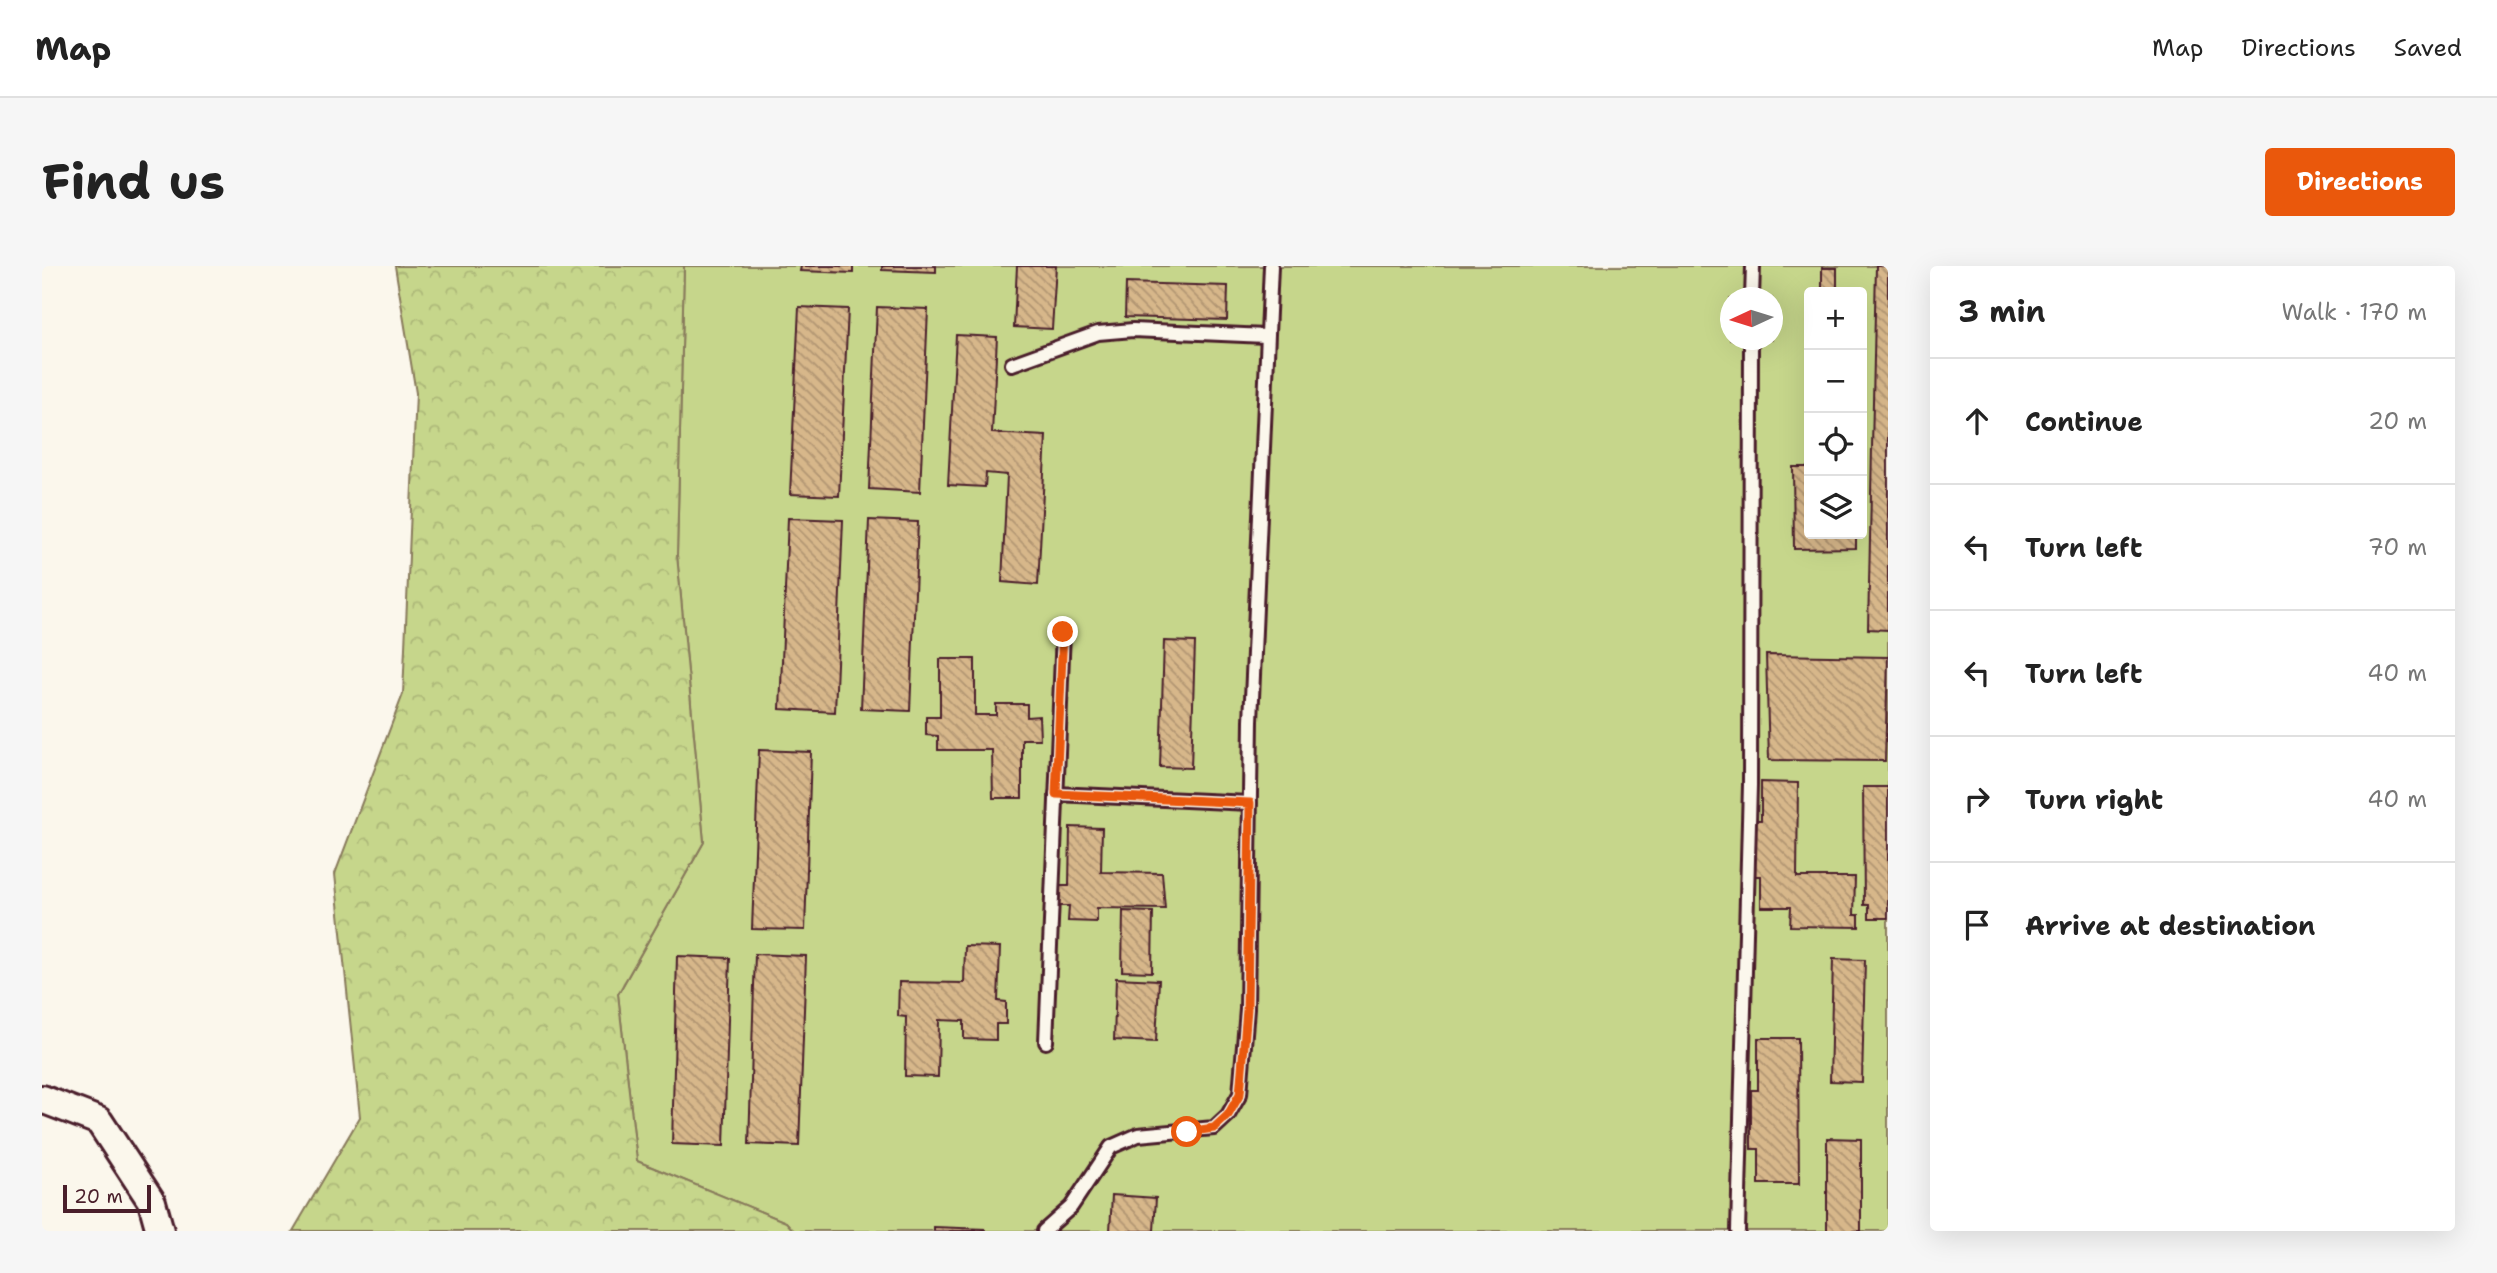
<!DOCTYPE html>
<html lang="en">
<head>
<meta charset="utf-8">
<style>
  :root { --surface:#fff; --page:#f6f6f6; --text:#222; --muted:#767676; --line:#e0e0e0; --accent:#ea580c }
  body { margin:0; font-family:"Shantell Sans",sans-serif; background:var(--page); color:var(--text) }
  .controls { position:absolute; right:21px; top:21px; display:grid; overflow:hidden; border-radius:7px; box-shadow:0 7px 28px #0002 }
  .controls button { width:63px; height:63px; display:grid; place-items:center; padding:0; border:0; border-bottom:2px solid var(--line); background:var(--surface); color:var(--text); font:35px sans-serif }
  .compass { position:absolute; left:1678px; top:21px; width:63px; height:63px; border-radius:50%; background:var(--surface); box-shadow:0 7px 28px #0002; rotate:266deg }
  .scale { position:absolute; left:21px; bottom:18px; width:88px; box-sizing:border-box; padding-left:7px; border:4px solid #4a1f2b; border-top:0; font-size:19px; line-height:24px; white-space:nowrap; color:#4a1f2b; -webkit-text-stroke:5px #fbf7ec; paint-order:stroke }
  .stop { position:absolute; width:21px; height:21px; margin:-16px; border:5px solid #ea580c; border-radius:50%; background:#fff }
  .stop.end { background:#ea580c; border-color:#fff; box-shadow:0 2px 7px #0008 }
  .list { margin:0; padding:0; list-style:none }
  h2 { display:flex; justify-content:space-between; align-items:center; height:91px; margin:0; padding:0 28px; font-size:30px }
  h2 small { font-size:23px; font-weight:400; color:var(--muted) }
  .list li { display:grid; grid-template-columns:46px 1fr auto; gap:21px; align-items:center; box-sizing:border-box; height:126px; padding:0 28px; border-top:2px solid var(--line) }
  .list b { display:block; font-size:26px; white-space:nowrap }
  .list em { font-size:23px; font-style:normal; color:var(--muted) }
  .icon { flex:none; width:38px; height:38px; fill:none; stroke:currentColor; stroke-width:2; stroke-linecap:round; stroke-linejoin:round }
  .map { position:relative; flex:none; width:1846px; height:965px; overflow:hidden; border-radius:7px }
  header { display:flex; align-items:center; gap:42px; box-sizing:border-box; height:98px; padding:0 35px; background:var(--surface); border-bottom:2px solid var(--line) }
  header strong { font-size:33px }
  nav { display:flex; gap:38px; margin-inline-start:auto; font-size:24px }
  .intro { display:flex; align-items:center; justify-content:space-between; box-sizing:border-box; height:168px; padding:0 42px }
  h1 { margin:0; font-size:49px }
  .button { padding:18px 32px; border-radius:7px; background:var(--accent); color:#fff; font-size:24px; font-weight:700 }
  main { display:flex; gap:42px; padding:0 42px }
  aside { flex:1; background:var(--surface); border-radius:7px; box-shadow:0 7px 28px #0002 }
  .map>svg:first-child { display:block }
  .grass { fill:#c6d68b; stroke:#887a5b; stroke-width:2; fill-rule:evenodd }
  .forest { fill:url(#forest-crowns); stroke:#887a5b; stroke-width:2 }
  .building { fill:url(#building-back-hatch); stroke:#4a1f2b; stroke-width:2 }
  .lines { fill:none; stroke-linecap:round; stroke-linejoin:round }
  .lane-casing { stroke:#4a1f2b; stroke-width:18 }
  .street-casing { stroke:#4a1f2b; stroke-width:32 }
  .lane { stroke:#fbf7ec; stroke-width:12 }
  .street { stroke:#fbf7ec; stroke-width:26 }
  .route { stroke:#ea580c; stroke-width:9 }
</style>
</head>
<body>
<header>
<strong>Map</strong>
<nav><a>Map</a><a>Directions</a><a>Saved</a></nav>
</header>
<div class="intro"><h1>Find us</h1><a class="button">Directions</a></div>
<main>
<div class="map">
<svg width="1846" height="965" viewBox="0 0 1846 965">
  <defs>
    <pattern id="forest-crowns" width="20" height="18" patternUnits="userSpaceOnUse" patternTransform="scale(1.75)"><rect width="20" height="18" fill="#c6d68b"/><path d="M2 6a3 3 0 1 1 6 0M12 15a3 3 0 1 1 6 0" fill="none" stroke="#acb778"/></pattern>
    <pattern id="building-back-hatch" width="6" height="6" patternUnits="userSpaceOnUse" patternTransform="scale(1.75)"><rect width="6" height="6" fill="#d7b78a"/><path d="M-1 5l2 2M0 0l6 6M5-1l2 2" fill="none" stroke="#b09471"/></pattern>
  </defs>
  <rect width="100%" height="100%" fill="#fbf7ec"/>
  <filter id="ink" filterUnits="userSpaceOnUse"><feTurbulence type="fractalNoise" baseFrequency=".0143" numOctaves="2"/><feDisplacementMap in="SourceGraphic" scale="14" xChannelSelector="R" yChannelSelector="G"/><feConvolveMatrix kernelMatrix="1 2 1 2 8 2 1 2 1" color-interpolation-filters="sRGB"/></filter>
  <g filter="url(#ink)">
    <path class="grass" d="M642 0H1846V965H752L744 956 595 895 576 728 662 576 635 289ZM1767 26H1820V268H1767ZM1688 32H1730V74H1688Z"/>
    <polygon class="forest" points="353,0 642,0 635,289 662,576 576,728 595,895 744,956 752,965 251,965 318,851 293,608 361,428 374,127"/>
    <g class="building">
      <polygon points="759,0 811,0 811,7 758,5"/>
      <polygon points="840,0 894,0 894,6 840,4"/>
      <polygon points="975,0 1014,0 1010,63 972,61"/>
      <polygon points="1834,0 1846,0 1846,364 1826,363"/>
      <rect x="1780" y="2" width="15" height="24"/>
      <polygon points="1084,17 1186,20 1185,54 1083,51"/>
      <polygon points="757,41 806,43 797,230 748,228"/>
      <polygon points="835,41 886,43 878,226 827,223"/>
      <polygon points="914,69 955,71 950,167 1004,170 996,319 960,316 965,209 944,207 943,221 906,219"/>
      <polygon points="1751,201 1767,201 1767,268 1814,268 1814,282 1752,283"/>
      <polygon points="746,252 801,254 793,446 738,443"/>
      <polygon points="827,254 876,256 868,445 819,443"/>
      <polygon points="1122,375 1153,376 1149,502 1118,501"/>
      <polygon points="1724,389 1846,391 1843,495 1727,494"/>
      <polygon points="898,393 933,393 933,449 954,449 954,438 985,438 985,451 997,450 998,473 980,473 980,532 951,532 950,484 896,484 896,470 884,469 884,451 898,451"/>
      <polygon points="717,484 769,486 763,664 710,663"/>
      <polygon points="1719,516 1756,517 1755,611 1813,611 1812,649 1817,649 1817,661 1748,660 1749,641 1719,641 1719,610 1710,610 1710,554 1719,554"/>
      <polygon points="1821,521 1846,521 1846,652 1827,652 1827,639 1822,639"/>
      <polygon points="1028,561 1060,562 1059,606 1120,607 1123,643 1055,642 1055,656 1026,655 1027,640 1015,640 1016,620 1027,620"/>
      <polygon points="1081,645 1111,646 1110,706 1080,705"/>
      <polygon points="923,680 958,681 956,735 964,736 964,758 954,758 954,774 922,773 922,755 897,754 896,811 863,810 864,751 856,750 857,716 922,717"/>
      <polygon points="713,688 764,690 757,880 707,878"/>
      <polygon points="635,690 688,692 682,880 630,878"/>
      <polygon points="1791,693 1823,694 1820,816 1788,815"/>
      <polygon points="1074,712 1117,714 1114,776 1072,774"/>
      <polygon points="1716,772 1756,772 1757,918 1717,918 1717,883 1709,883 1709,824 1716,824"/>
      <polygon points="1785,872 1819,873 1819,965 1785,965"/>
      <polygon points="1070,929 1114,932 1112,965 1068,965"/>
      <polygon points="892,961 943,963 943,965 892,965"/>
    </g>
    <g class="lines">
      <g class="lane-casing">
        <g id="lane">
          <polyline points="1710,32 1711,0"/>
          <polyline points="970,98 1056,67 1091,64 1224,70"/>
          <polyline points="1014,528 1208,537"/>
          <polyline points="1004,776 1021,366"/>
          <polyline points="1002,965 1029,941 1069,881 1096,869 1172,862 1186,849 1198,828 1205,743 1209,455 1229,0"/>
          <polyline points="1696,965 1708,519 1709,74"/>
        </g>
      </g>
      <g class="street-casing">
        <polyline id="street" points="0,833 57,855 110,936 118,965"/>
      </g>
      <use href="#lane" class="lane"/>
      <use href="#street" class="street"/>
    </g>
  </g>
  <g class="lines" filter="url(#ink)">
    <polyline class="route" points="1021,366 1014,528 1208,537 1205,743 1198,828 1186,849 1172,862 1145,866"/>
  </g>
</svg>
<div class="controls">
<button>+</button>
<button>−</button>
<button><svg class="icon" aria-label="locate" viewBox="0 0 24 24"><circle cx="12" cy="12" r="6"/><path d="M12 2v4M12 18v4M2 12h4M18 12h4"/></svg></button>
<button><svg class="icon" aria-label="layers" viewBox="0 0 24 24"><path d="M12 4l9 5-9 5-9-5zM3 14l9 5 9-5"/></svg></button>
</div>
<svg class="compass" viewBox="-18 -18 36 36"><path d="M0-13l5 13h-10z" fill="#e53935"/><path d="M0 13l5-13h-10z" fill="#767676"/></svg>
<div class="scale">20 m</div>
<div class="stop" style="left:1145px;top:866px"></div>
<div class="stop end" style="left:1021px;top:366px"></div>
</div>
<aside>
<h2>3 min<small>Walk · 170 m</small></h2>
<ul class="list">
<li><svg class="icon" aria-label="ahead" viewBox="0 0 24 24"><path d="M12 20V5M6 11l6-6 6 6"/></svg><div><b>Continue</b></div><em>20 m</em></li>
<li><svg class="icon" aria-label="left" viewBox="0 0 24 24"><path d="M17 20v-9H6M10 6l-5 5 5 5"/></svg><div><b>Turn left</b></div><em>70 m</em></li>
<li><svg class="icon" aria-label="left" viewBox="0 0 24 24"><path d="M17 20v-9H6M10 6l-5 5 5 5"/></svg><div><b>Turn left</b></div><em>40 m</em></li>
<li><svg class="icon" aria-label="right" viewBox="0 0 24 24"><path d="M7 20v-9h11M14 6l5 5-5 5"/></svg><div><b>Turn right</b></div><em>40 m</em></li>
<li><svg class="icon" aria-label="arrive" viewBox="0 0 24 24"><path d="M6 21V4h12l-3 4 3 4H6"/></svg><div><b>Arrive at destination</b></div></li>
</ul>
</aside>
</main>
</body>
</html>
